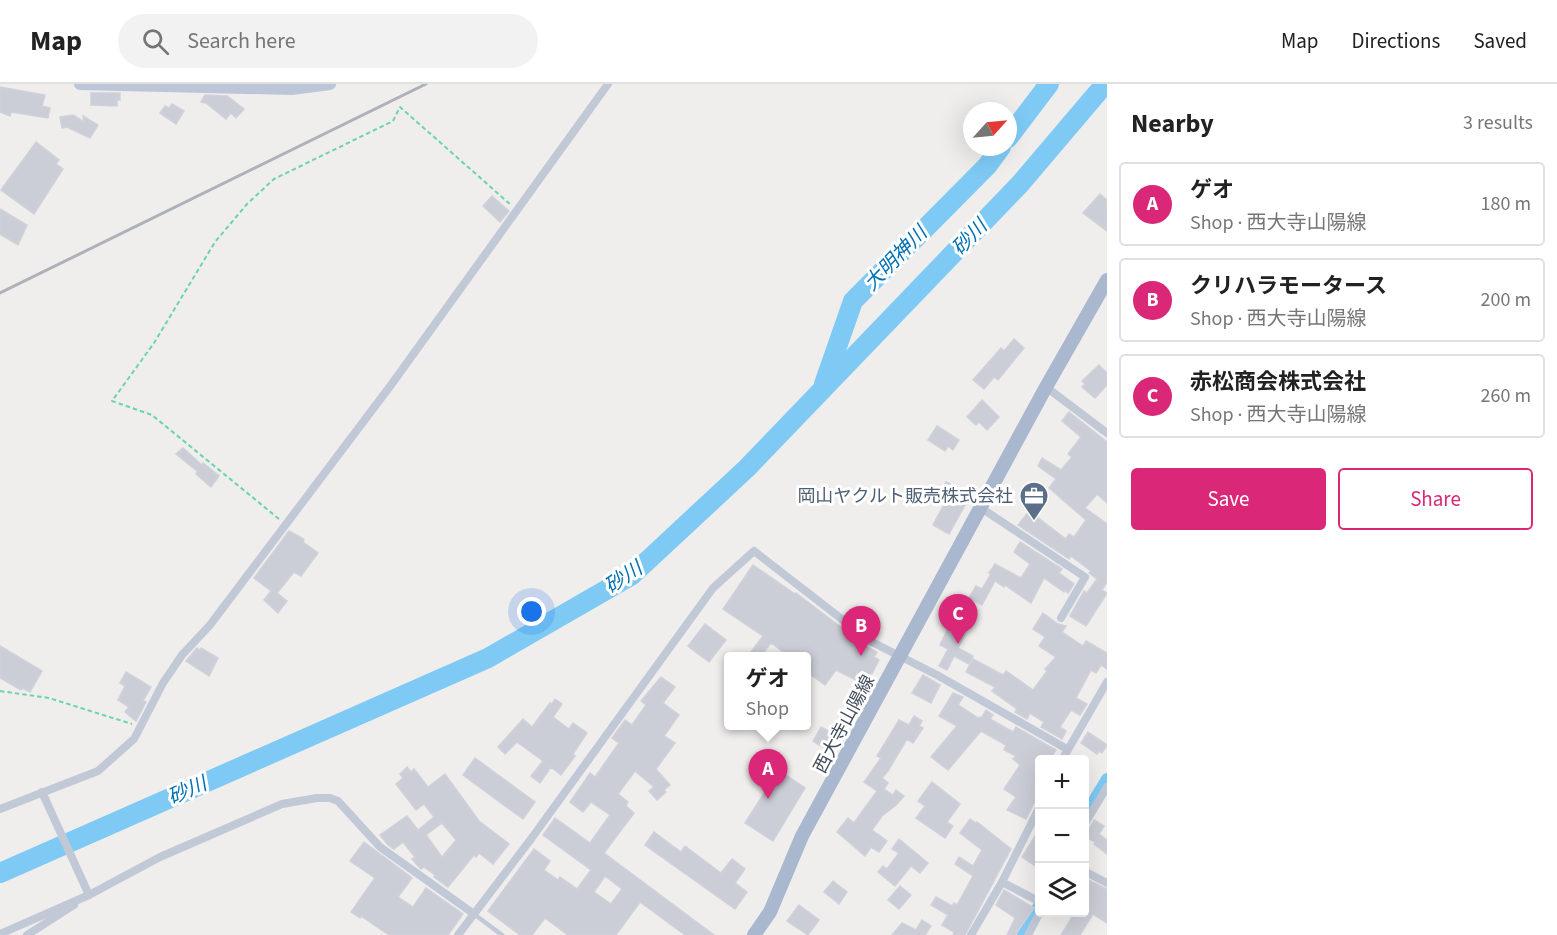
<!DOCTYPE html>
<html lang="en">
<head>
<meta charset="utf-8">
<style>
  :root { --surface:#fff; --page:#f2f2f2; --text:#222; --muted:#767676; --line:#e0e0e0; --accent:#db2777 }
  body { margin:0; font-family:"Source Sans 3","Noto Sans JP",sans-serif; background:var(--page); color:var(--text) }
  .controls { position:absolute; right:18px; bottom:18px; display:grid; overflow:hidden; border-radius:6px; box-shadow:0 6px 24px #0002 }
  .controls button { width:54px; height:54px; display:grid; place-items:center; padding:0; border:0; border-bottom:2px solid var(--line); background:var(--surface); color:var(--text); font:30px sans-serif }
  .compass { position:absolute; left:963px; top:18px; width:54px; height:54px; border-radius:50%; background:var(--surface); box-shadow:0 6px 24px #0002; rotate:63deg }
  .you { position:absolute; left:532px; top:528px; width:21px; height:21px; margin:-15px; border:4px solid #fff; border-radius:50%; background:#1a73e8; box-shadow:0 0 0 9px #1a73e833 }
  .badge { display:grid; place-items:center; width:39px; height:39px; border-radius:50%; background:var(--accent); color:#fff; font-size:20px; font-weight:700 }
  .pin { position:absolute; translate:-50% -50px; filter:drop-shadow(0 2px 3px #0008) }
  .pin::after { content:''; position:absolute; top:32px; width:21px; height:18px; background:inherit; clip-path:polygon(0 0,100% 0,50% 100%) }
  .popup { position:absolute; left:724px; top:568px; width:87px; height:78px; box-sizing:border-box; display:grid; place-content:center; border-radius:6px; background:var(--surface); filter:drop-shadow(0 2px 4px #0005); font-size:20px; white-space:nowrap; color:var(--muted) }
  .popup b { font-size:22px; color:var(--text) }
  .popup::after { content:''; position:absolute; left:50%; top:100%; margin-left:-12px; border:12px solid transparent; border-top-color:var(--surface) }
  .list { margin:0; padding:0; list-style:none }
  h2 { display:flex; justify-content:space-between; align-items:center; height:78px; margin:0; padding:0 24px; font-size:26px }
  h2 small { font-size:20px; font-weight:400; color:var(--muted) }
  .list li { display:grid; grid-template-columns:39px 1fr auto; gap:18px; align-items:center; box-sizing:border-box; height:84px; margin:0 12px 12px; padding:0 12px; border:2px solid var(--line); border-radius:6px }
  .list b { display:block; font-size:22px; white-space:nowrap }
  .list p { margin:0; font-size:20px; white-space:nowrap; color:var(--muted) }
  .list em { font-size:20px; font-style:normal; color:var(--muted) }
  .actions { display:flex; gap:12px; padding:18px 24px }
  .actions a { flex:1; padding:14px 0; border:2px solid var(--accent); border-radius:6px; text-align:center; font-size:21px; color:var(--accent) }
  .actions .main { background:var(--accent); color:#fff }
  .icon { flex:none; width:33px; height:33px; fill:none; stroke:currentColor; stroke-width:2; stroke-linecap:round; stroke-linejoin:round }
  .map { position:relative; flex:none; width:1107px; height:851px; overflow:hidden }
  header { display:flex; align-items:center; gap:36px; box-sizing:border-box; height:84px; padding:0 30px; background:var(--surface); border-bottom:2px solid var(--line) }
  header strong { font-size:28px }
  nav { display:flex; gap:33px; margin-inline-start:auto; font-size:21px }
  .search { width:420px; height:54px; background:var(--page); display:flex; align-items:center; gap:15px; box-sizing:border-box; padding:0 21px; border-radius:33px; color:var(--muted); font-size:22px }
  main { display:flex }
  aside { flex:1; background:var(--surface) }
  .map>svg:first-child { display:block }
  .lines { fill:none; stroke-linecap:round; stroke-linejoin:round }
  .canal { stroke:#7ecaf5; stroke-width:12 }
  .river { stroke:#7ecaf5; stroke-width:20 }
  .building { fill:#cbced6; stroke:#d0d1da; stroke-width:1.5; fill-rule:evenodd }
  .path { stroke:#6ad4b1; stroke-width:2; stroke-dasharray:4.5 3; stroke-linecap:butt }
  .service { stroke:#c2c9d6; stroke-width:4.5 }
  .minor { stroke:#c2c9d6; stroke-width:8 }
  .secondary { stroke:#bdc6d9; stroke-width:12 }
  .primary { stroke:#a9b7cf; stroke-width:14 }
  .rail { stroke:#aeb1b8; stroke-width:3 }
  .labels { text-anchor:middle; stroke-width:6; stroke-linejoin:round; paint-order:stroke }
  .service-label { font-size:18px; fill:#4e5e75; stroke:#fff; text-anchor:end }
  .street-label { font-size:18px; fill:#434d5c; stroke:#fff }
  .water-label { font-size:20px; font-style:italic; fill:#0071b3; stroke:#fff }
</style>
</head>
<body>
<header>
<strong>Map</strong>
<div class="search"><svg class="icon" aria-label="search" viewBox="0 0 24 24"><circle cx="10" cy="10" r="6"/><path d="M15 15l6 6"/></svg>Search here</div>
<nav><a>Map</a><a>Directions</a><a>Saved</a></nav>
</header>
<main>
<div class="map">
<svg width="1107" height="851" viewBox="0 0 1107 851">
  <rect width="100%" height="100%" fill="#f0eded"/>
  <g class="lines">
    <g class="canal">
      <polyline points="1084,733 1107,695"/>
      <polyline points="1023,851 1040,820"/>
    </g>
    <g class="river">
      <polyline points="1008,54 1049,0"/>
      <polyline points="824,300 853,217 987,82 1001,63"/>
      <polyline points="0,789 488,574 632,491 747,384 1020,100 1105,0"/>
    </g>
  </g>
  <g class="building">
    <polygon points="0,3 45,11 42,22 50,24 48,34 11,28 10,32 0,28"/>
    <polygon points="91,9 120,9 120,16 117,16 117,22 91,21"/>
    <polygon points="205,11 227,12 244,25 236,34 231,29 226,35 206,19 201,18"/>
    <polygon points="172,20 184,27 176,40 160,29 165,22 169,24"/>
    <polygon points="73,31 84,38 83,32 98,41 90,54 67,43 62,44 60,33"/>
    <polygon points="36,58 59,76 56,80 63,85 34,130 1,106"/>
    <polygon points="1100,110 1107,116 1107,147 1083,129"/>
    <polygon points="492,112 509,127 500,138 483,122"/>
    <polygon points="0,125 27,141 18,161 0,150"/>
    <polygon points="1014,255 1024,264 998,296 994,293 984,305 973,296 1001,264 1004,267"/>
    <polygon points="1099,281 1107,289 1107,301 1095,314 1082,303 1085,300 1082,297"/>
    <polygon points="982,316 999,333 987,346 979,338 976,341 967,333"/>
    <polygon points="1069,328 1107,358 1107,419 1097,410 1085,424 1107,440 1107,498 1102,506 1107,509 1086,542 1070,532 1084,507 1087,509 1097,495 1089,489 1091,487 1071,472 1069,475 1018,441 1029,427 1066,455 1069,450 1074,453 1086,436 1049,404 1056,395 1038,382 1042,374 1061,386 1072,373 1068,370 1081,353 1062,337"/>
    <polygon points="937,342 959,356 953,366 948,362 945,367 928,356"/>
    <polygon points="183,364 202,381 203,379 219,392 211,403 196,390 197,387 176,370"/>
    <polygon points="946,398 971,410 949,450 933,441 948,413 940,408"/>
    <polygon points="289,447 304,455 303,458 318,469 301,492 294,488 277,509 287,517 278,529 264,516 271,507 254,494"/>
    <polygon points="1020,458 1062,485 1059,489 1074,500 1068,509 1065,506 1064,508 1044,494 1031,519 1005,501 1004,503 995,497 982,521 969,514 976,502 982,505 991,490 989,489 995,480 1021,494 1030,480 1014,468"/>
    <polygon points="753,481 795,510 796,509 867,563 877,568 874,573 879,576 866,601 836,586 825,601 807,588 807,573 789,573 773,560 770,560 760,573 747,573 763,552 723,525"/>
    <polygon points="956,528 972,536 958,564 973,572 969,580 954,572 947,586 939,582 948,565 940,561"/>
    <polygon points="1043,529 1058,540 1066,542 1062,548 1083,562 1086,557 1107,569 1107,585 1101,581 1096,589 1091,586 1076,614 1087,620 1080,631 1071,626 1060,643 1066,647 1062,655 1041,643 1044,638 1030,629 1027,635 1015,628 1017,625 992,607 995,603 966,588 973,575 1003,591 1006,587 1033,606 1047,587 1045,585 1056,573 1039,562 1045,553 1033,545"/>
    <polygon points="705,540 726,556 709,578 688,562"/>
    <polygon points="0,562 42,587 30,608 22,604 21,606 0,594"/>
    <polygon points="197,564 200,566 201,564 218,574 209,592 186,577"/>
    <polygon points="126,588 151,603 143,617 146,618 136,637 125,628 129,623 118,616 125,602 120,599"/>
    <polygon points="923,591 940,601 931,619 912,609"/>
    <path d="M661 593 675 603 663 619 679 631 664 652 675 659 656 685 670 701 664 706 666 708 657 716 649 707 654 703 635 687 618 710 628 718 626 722 634 729 604 769 714 851H685L640 818 616 851H568L545 834 532 851H520L488 827 534 765 550 777 544 786 558 796 560 793 577 805 591 786 543 751 555 734 590 759 610 731 591 718 583 728 570 718 590 689 595 693 619 659 612 654 625 636 632 641 646 621 641 617ZM605 792 622 805 611 820 594 808Z"/>
    <polygon points="953,609 963,613 958,621 978,634 982,633 986,626 993,631 990,635 1013,648 1016,643 1056,666 1050,675 1040,675 1040,716 1034,719 1026,735 1007,726 1016,713 1004,705 1020,681 1013,675 1016,672 1004,666 1006,661 981,647 948,686 931,673 957,642 939,632"/>
    <polygon points="555,615 562,620 553,633 569,645 573,639 587,649 573,670 575,672 561,691 551,683 540,699 531,692 543,677 517,658 505,670 498,663 523,635 532,643 550,619 552,620"/>
    <polygon points="914,632 922,637 919,642 923,644 913,659 907,655 888,687 882,694 888,699 884,705 893,711 896,706 904,712 896,721 882,732 872,746 887,757 879,768 871,763 865,772 837,748 848,734 854,739 877,707 864,698 881,674 877,672 899,636 909,641"/>
    <polygon points="821,643 835,651 833,653 838,656 830,668 813,657"/>
    <polygon points="1088,648 1107,661 1102,669 1099,667 1097,670 1081,659"/>
    <polygon points="475,674 535,718 523,735 463,691"/>
    <path d="M407 683 411 688 414 685 428 703 445 690 479 737 509 760 493 780 479 769 476 773 474 771 448 803 434 793 435 791 424 783 421 785 418 782 412 775 415 773 403 758 394 765 388 761 380 751 407 732 418 746 434 733 424 720 416 726 396 700 403 694 400 690ZM442 739 456 756 442 773 426 751Z"/>
    <polygon points="783,689 805,704 773,757 745,739 768,703"/>
    <polygon points="932,698 960,720 947,738 953,742 945,754 916,734 925,722 918,717"/>
    <polygon points="970,735 976,739 977,738 1011,765 965,851 953,851 954,848 942,841 948,831 931,821 936,813 952,822 954,819 957,821 973,792 955,780 959,773 973,782 982,766 960,749"/>
    <polygon points="1094,736 1104,742 1099,750 1107,756 1107,770 1094,760 1095,758 1084,752 1084,747 1089,745"/>
    <polygon points="1040,744 1040,785 1022,773"/>
    <polygon points="654,748 681,768 685,762 721,789 732,775 745,785 735,799 747,808 735,825 645,761"/>
    <polygon points="899,755 928,779 920,789 911,782 895,802 878,788 883,782 887,785 899,769 892,765"/>
    <polygon points="364,758 412,794 398,813 413,823 426,804 463,830 448,851 389,851 361,832 360,834 351,828 375,794 350,777"/>
    <polygon points="1084,794 1107,805 1107,839 1093,830 1080,851 1061,851 1075,828 1084,828"/>
    <polygon points="833,797 847,808 839,820 824,808"/>
    <polygon points="900,802 911,811 899,825 888,816"/>
    <polygon points="1004,806 1034,824 1015,851 1007,851 1015,834 996,821"/>
    <polygon points="799,821 819,836 808,851 787,837"/>
    <polygon points="922,836 931,842 925,851 892,851 902,839 916,846"/>
  </g>
  <g class="lines">
    <g class="path">
      <polyline points="279,435 152,331 112,317 154,259 215,158 247,120 274,95 393,37 400,23 511,121"/>
      <polyline points="0,607 49,614 132,640"/>
    </g>
    <polyline class="service" points="474,830 502,851"/>
    <g class="minor">
      <polyline points="1046,303 1107,349"/>
      <polyline points="981,424 1085,493 1061,534"/>
      <polyline points="1062,676 1107,598"/>
      <polyline points="42,708 89,811"/>
      <polyline points="0,725 98,687 134,655 163,599 182,571 210,541 391,301 608,0"/>
      <polyline points="1084,741 1107,703"/>
      <polyline points="1084,787 1107,799"/>
      <polyline points="1002,798 1040,818"/>
      <polyline points="0,850 89,811 160,773 282,720 317,714 330,714 338,717 380,763 474,830"/>
      <polyline points="27,851 74,821"/>
      <polyline points="458,851 531,755 713,504 754,467 870,557 937,591 1067,665"/>
      <polyline points="971,851 1002,798 1040,722"/>
      <polyline points="1028,851 1040,828"/>
    </g>
    <polyline class="secondary" points="80,0 292,5 330,0"/>
    <polyline class="primary" points="754,851 770,828 802,752 1046,303 1107,196"/>
    <polyline class="rail" points="0,209 426,0"/>
  </g>
  <defs>
    <g id="office-pin" transform="scale(1.5)"><path d="M0 17L-7.5 6A9.5 9.5 0 1 1 7.5 6Z" fill="#5c6f8a" stroke="#fff"/><path d="M-6-3h4V-5.5h4V-3h4V5H-6ZM-1-4.5V-3h2v-1.5ZM-6 0V1H6V0Z" fill="#fff"/></g>
  </defs>
  <g fill-rule="evenodd">
    <use href="#office-pin" x="1034" y="412"/>
  </g>
  <g class="labels">
    <g class="service-label">
      <text x="1013" y="418">岡山ヤクルト販売株式会社</text>
    </g>
    <g class="street-label">
      <text transform="translate(844 640) rotate(-62)" y="6">西大寺山陽線</text>
    </g>
    <g class="water-label">
      <text transform="translate(969 153) rotate(-46)" y="7">砂川</text>
      <text transform="translate(895 174) rotate(-46)" y="7">大明神川</text>
      <text transform="translate(623 493) rotate(-34)" y="7">砂川</text>
      <text transform="translate(187 706) rotate(-24)" y="7">砂川</text>
    </g>
  </g>
</svg>
<div class="controls">
<button>+</button>
<button>−</button>
<button><svg class="icon" aria-label="layers" viewBox="0 0 24 24"><path d="M12 4l9 5-9 5-9-5zM3 14l9 5 9-5"/></svg></button>
</div>
<svg class="compass" viewBox="-18 -18 36 36"><path d="M0-13l5 13h-10z" fill="#e53935"/><path d="M0 13l5-13h-10z" fill="#767676"/></svg>
<div class="you"></div>
<div class="pin badge" style="left:768px;top:715px">A</div>
<div class="popup"><b>ゲオ</b>Shop</div>
<div class="pin badge" style="left:861px;top:572px">B</div>
<div class="pin badge" style="left:958px;top:560px">C</div>
</div>
<aside>
<h2>Nearby<small>3 results</small></h2>
<ul class="list">
<li><span class="badge">A</span><div><b>ゲオ</b><p>Shop · 西大寺山陽線</p></div><em>180 m</em></li>
<li><span class="badge">B</span><div><b>クリハラモータース</b><p>Shop · 西大寺山陽線</p></div><em>200 m</em></li>
<li><span class="badge">C</span><div><b>赤松商会株式会社</b><p>Shop · 西大寺山陽線</p></div><em>260 m</em></li>
</ul>
<div class="actions"><a class="main">Save</a><a>Share</a></div>
</aside>
</main>
</body>
</html>
